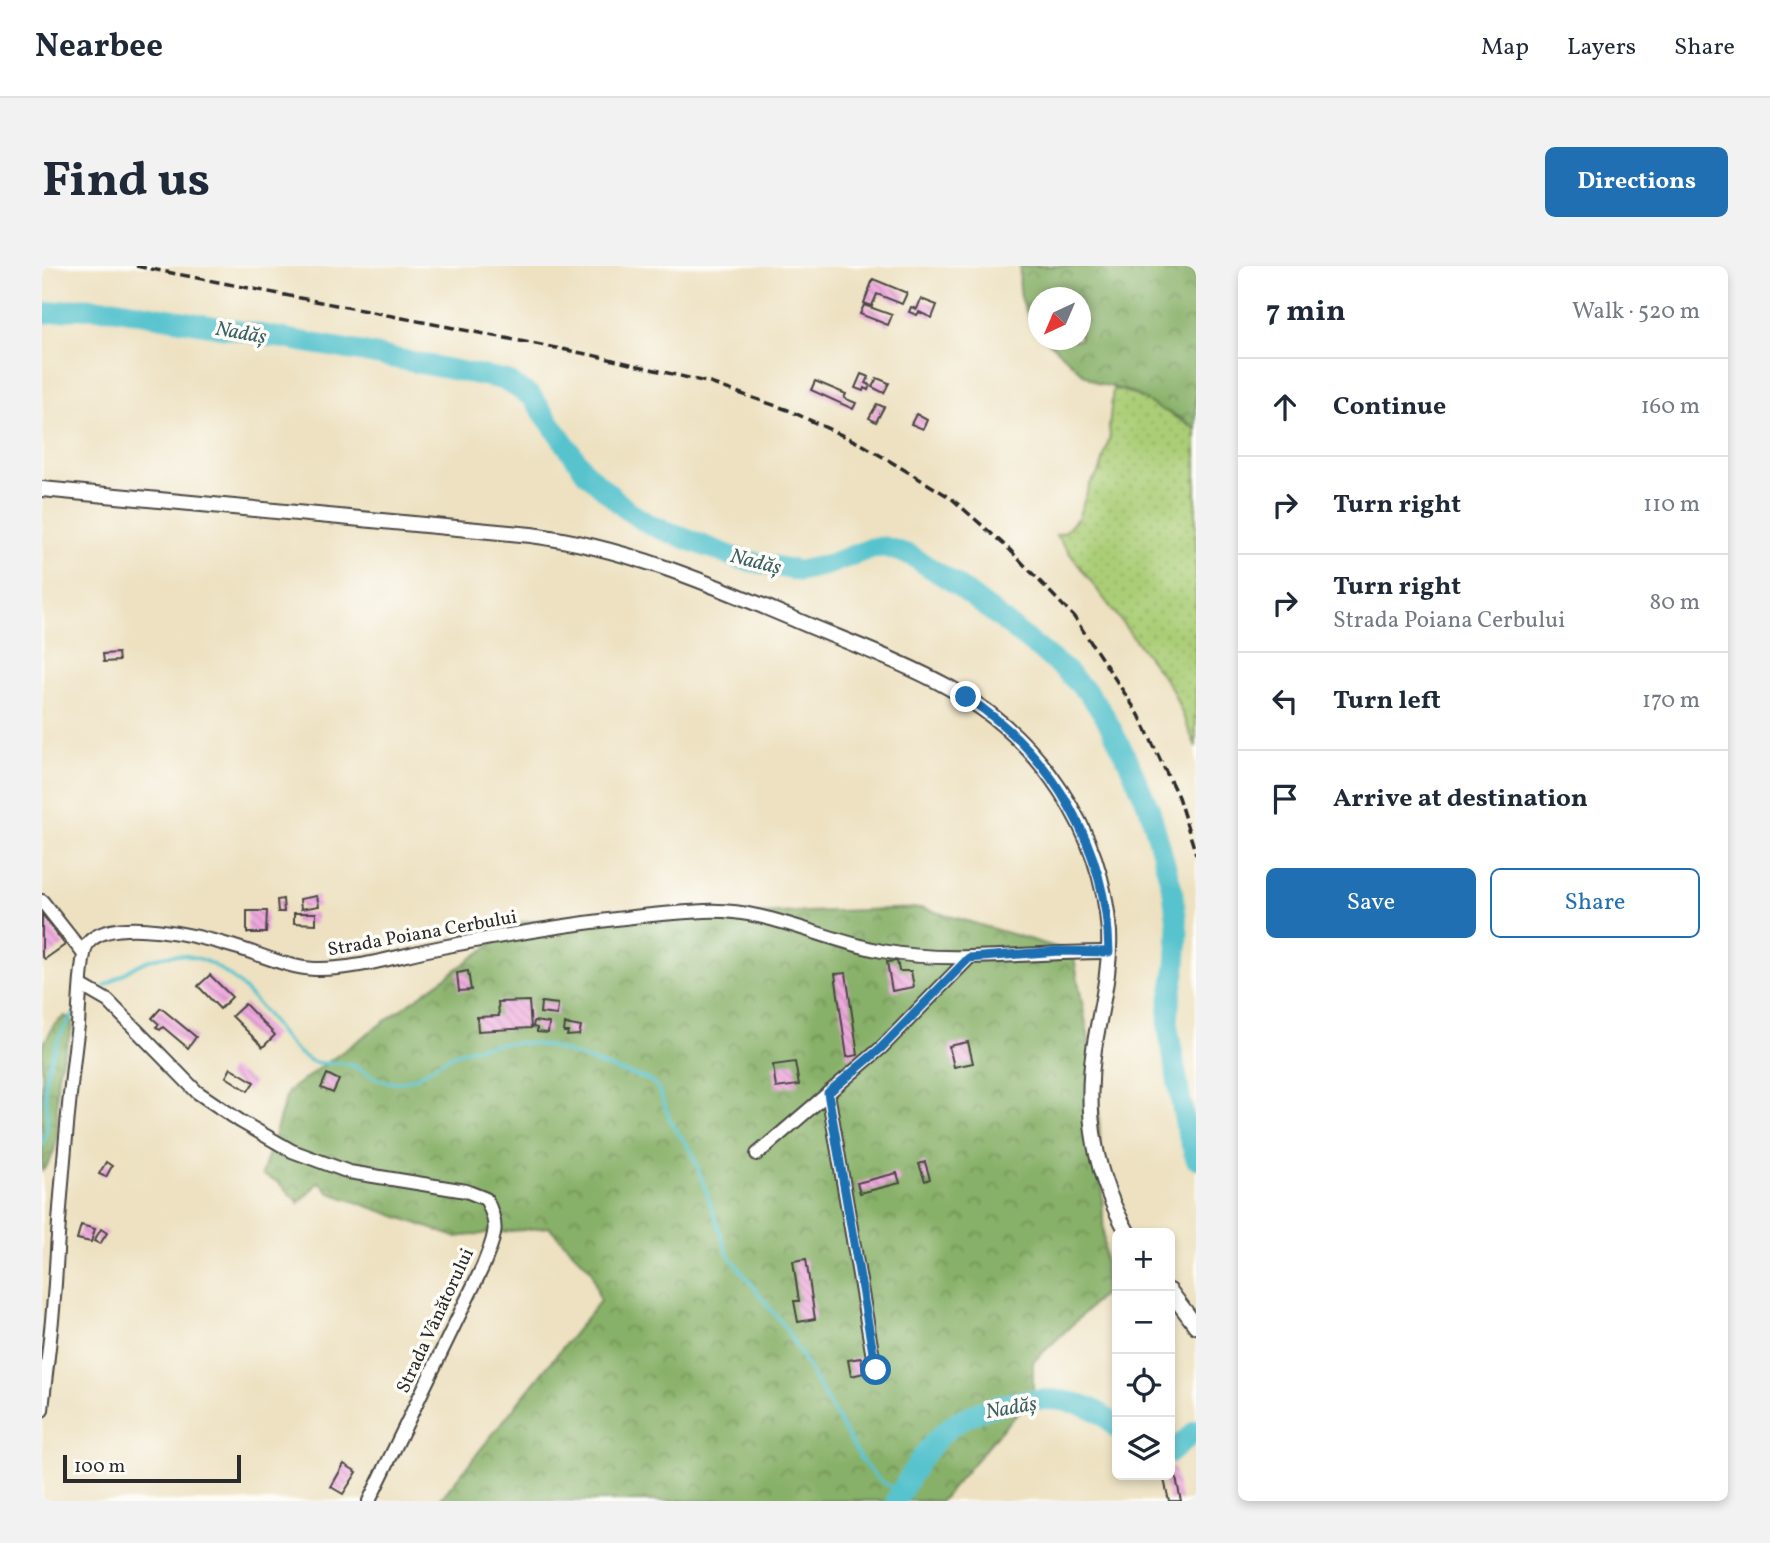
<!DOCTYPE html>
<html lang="en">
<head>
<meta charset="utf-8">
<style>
  :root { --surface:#fff; --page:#f2f2f3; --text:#1f2937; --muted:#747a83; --line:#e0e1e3; --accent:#1f6fb2 }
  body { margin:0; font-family:Vollkorn,serif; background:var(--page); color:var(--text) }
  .controls { position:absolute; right:21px; bottom:21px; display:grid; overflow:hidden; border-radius:10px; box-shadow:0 4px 10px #0003 }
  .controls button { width:63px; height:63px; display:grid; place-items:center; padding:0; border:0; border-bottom:2px solid var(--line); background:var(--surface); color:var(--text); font:35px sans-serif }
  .compass { position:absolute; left:986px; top:21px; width:63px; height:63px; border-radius:50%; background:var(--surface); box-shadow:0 4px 10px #0003; rotate:224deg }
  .scale { position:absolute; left:21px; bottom:18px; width:178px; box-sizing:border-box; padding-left:7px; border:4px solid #2b2b2b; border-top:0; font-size:19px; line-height:24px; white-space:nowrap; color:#2b2b2b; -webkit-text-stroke:5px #fdfcf7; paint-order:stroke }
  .stop { position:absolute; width:21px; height:21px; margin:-16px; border:5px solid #1f6fb2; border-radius:50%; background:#fff }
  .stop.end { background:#1f6fb2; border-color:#fff; box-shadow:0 2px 7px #0008 }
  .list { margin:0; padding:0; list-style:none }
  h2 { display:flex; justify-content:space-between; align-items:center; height:91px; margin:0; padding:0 28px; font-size:30px }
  h2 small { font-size:23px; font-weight:400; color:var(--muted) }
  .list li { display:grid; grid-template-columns:46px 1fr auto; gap:21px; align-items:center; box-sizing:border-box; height:98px; padding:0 28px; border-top:2px solid var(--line) }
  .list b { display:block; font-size:26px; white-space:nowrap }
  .list p { margin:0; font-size:23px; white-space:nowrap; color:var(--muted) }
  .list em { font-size:23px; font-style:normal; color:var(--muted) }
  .actions { display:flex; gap:14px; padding:21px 28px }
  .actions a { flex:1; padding:16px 0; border:2px solid var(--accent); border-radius:10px; text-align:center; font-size:24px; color:var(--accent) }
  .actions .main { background:var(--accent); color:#fff }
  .icon { flex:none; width:38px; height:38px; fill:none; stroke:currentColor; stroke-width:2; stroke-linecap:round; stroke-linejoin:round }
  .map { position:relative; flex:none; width:1154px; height:1235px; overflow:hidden; border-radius:10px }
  header { display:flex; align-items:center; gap:42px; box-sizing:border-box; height:98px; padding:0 35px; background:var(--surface); border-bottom:2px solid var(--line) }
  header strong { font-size:33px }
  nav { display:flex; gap:38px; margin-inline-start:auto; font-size:24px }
  .intro { display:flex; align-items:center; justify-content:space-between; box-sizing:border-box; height:168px; padding:0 42px }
  h1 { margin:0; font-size:49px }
  .button { padding:18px 32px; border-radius:10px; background:var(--accent); color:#fff; font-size:24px; font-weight:700 }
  main { display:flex; gap:42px; padding:0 42px }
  aside { flex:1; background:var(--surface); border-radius:10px; box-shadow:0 4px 10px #0003 }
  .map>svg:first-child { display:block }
  .grass { fill:url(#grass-dots); stroke:#6a7c50; stroke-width:2 }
  .forest { fill:url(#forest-crowns); stroke:#596e49; stroke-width:2 }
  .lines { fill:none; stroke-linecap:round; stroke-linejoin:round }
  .stream { stroke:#56c3cd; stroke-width:3.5 }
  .river { stroke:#56c3cd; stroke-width:21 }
  .building { fill:url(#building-back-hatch) }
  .minor-casing { stroke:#484642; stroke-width:16 }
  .major-casing { stroke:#484642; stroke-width:18 }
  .minor { stroke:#fff; stroke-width:12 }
  .major { stroke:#fff; stroke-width:14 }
  .rail { stroke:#2b2b2b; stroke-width:3.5; stroke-dasharray:10 5; stroke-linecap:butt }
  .route { stroke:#1f6fb2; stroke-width:9 }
  .labels { text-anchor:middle; stroke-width:7; stroke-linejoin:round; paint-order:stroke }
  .street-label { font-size:19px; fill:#2b2b2b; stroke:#fdfcf7 }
  .water-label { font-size:21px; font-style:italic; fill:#3a6064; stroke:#fdfcf7 }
</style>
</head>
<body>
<header>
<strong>Nearbee</strong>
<nav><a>Map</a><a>Layers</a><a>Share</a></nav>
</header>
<div class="intro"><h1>Find us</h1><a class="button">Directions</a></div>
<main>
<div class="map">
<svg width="1154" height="1235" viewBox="0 0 1154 1235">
  <defs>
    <pattern id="grass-dots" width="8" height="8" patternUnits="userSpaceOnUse" patternTransform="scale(1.75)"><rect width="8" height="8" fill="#aacd76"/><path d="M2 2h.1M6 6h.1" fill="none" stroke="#92b066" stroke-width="1.8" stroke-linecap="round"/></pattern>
    <pattern id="forest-crowns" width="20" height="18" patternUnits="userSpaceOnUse" patternTransform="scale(1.75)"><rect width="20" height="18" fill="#87b067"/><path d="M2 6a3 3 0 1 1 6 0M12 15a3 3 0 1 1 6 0" fill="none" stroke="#6f8f55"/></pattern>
    <pattern id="building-back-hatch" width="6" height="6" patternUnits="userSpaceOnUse" patternTransform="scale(1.75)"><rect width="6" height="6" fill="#efa9de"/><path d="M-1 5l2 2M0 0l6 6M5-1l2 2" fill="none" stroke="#c28ab4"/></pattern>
  </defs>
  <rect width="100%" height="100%" fill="#fdfcf7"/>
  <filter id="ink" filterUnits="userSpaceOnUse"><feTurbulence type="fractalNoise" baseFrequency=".0143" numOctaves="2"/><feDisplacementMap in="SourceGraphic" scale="14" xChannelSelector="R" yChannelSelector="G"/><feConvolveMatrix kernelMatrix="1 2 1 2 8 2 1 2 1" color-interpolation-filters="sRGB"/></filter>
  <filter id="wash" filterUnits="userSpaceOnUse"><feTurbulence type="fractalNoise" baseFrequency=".00686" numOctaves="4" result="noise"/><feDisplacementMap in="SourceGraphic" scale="28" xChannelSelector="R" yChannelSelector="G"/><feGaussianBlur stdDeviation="1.57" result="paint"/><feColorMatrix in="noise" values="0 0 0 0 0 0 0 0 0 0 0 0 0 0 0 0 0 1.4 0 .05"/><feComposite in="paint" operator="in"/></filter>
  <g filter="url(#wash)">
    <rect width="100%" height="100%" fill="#ede1c1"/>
    <path class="grass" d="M1071 123C1102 128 1127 149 1154 163V481L1130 423 1014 269 1023 266 1036 252 1048 218 1058 205 1068 170 1067 161Z"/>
    <g class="forest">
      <path d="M978 0H1154V163L1139 152 1114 141 1092 127 1055 117 1040 107 1005 74H1038V32H996V63C979 43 976 27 978 0Z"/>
      <polygon points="880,642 1031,686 1056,825 1064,1026 991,1096 991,1133 962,1161 899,1235 397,1235 558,1035 549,1004 507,961 413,971 288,927 277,916 257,937 236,916 220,909 246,825 480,656"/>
      <path d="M23 750 31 755C29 774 19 790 16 809 11 840 25 880 0 905V781L12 759Z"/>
    </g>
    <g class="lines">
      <g class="stream">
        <path d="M63 720C73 713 84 706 94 700 150 670 191 706 224 748 236 764 249 784 267 794 280 801 296 794 309 799 321 803 335 815 347 816 375 819 390 798 413 788 433 780 454 777 475 777 503 776 527 787 552 796 570 803 589 808 607 814L616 822 630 858 651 888 686 988 742 1060 820 1195C832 1210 841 1220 860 1224"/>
        <path d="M0 879C11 854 1 837 4 812 8 791 19 761 34 746"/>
      </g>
      <g class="river">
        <polyline points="0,48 41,42 72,43 320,86 463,114 490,131 544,207 586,245 608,259 697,293 757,305 785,299 830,282 843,281 868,289 912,317 953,348 1022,403 1046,427 1061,447 1083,489 1108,544 1131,626 1136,667 1134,701 1127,739 1126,762 1143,858 1154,893"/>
        <polyline points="1128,1187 1154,1165"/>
        <path d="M854 1235C869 1208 883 1181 907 1162 947 1131 1042 1117 1075 1163"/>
      </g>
    </g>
    <g id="blocks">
      <g class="building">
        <polygon points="831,13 865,27 860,38 835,28 830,40 822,37"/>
        <polygon points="879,33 895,39 890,52 877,46 875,49 867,46 869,41 875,43"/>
        <polygon points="822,39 850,49 846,59 818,48"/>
        <polygon points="819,108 827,111 824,117 828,119 826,124 822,122 821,125 813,122"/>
        <polygon points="835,112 847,117 842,127 830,121"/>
        <polygon points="773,115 804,128 802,132 814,137 811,143 769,124"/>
        <polygon points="835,138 842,141 834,156 827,152"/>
        <polygon points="874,148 885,154 881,163 869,158"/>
        <polygon points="76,387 77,395 62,396 61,388"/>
        <polygon points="275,630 277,640 259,643 258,633"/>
        <polygon points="241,633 242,646 236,646 235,634"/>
        <polygon points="205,645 225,645 224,667 205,667"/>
        <polygon points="252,647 274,647 274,658 252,657"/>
        <polygon points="0,648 23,679 3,693 0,690"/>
        <polygon points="855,695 857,705 869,705 872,721 850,725 845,696"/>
        <polygon points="426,705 429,724 417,725 415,707"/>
        <polygon points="804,707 816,789 805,791 793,708"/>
        <polygon points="168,709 190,731 178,743 156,720"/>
        <polygon points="487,735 489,762 436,765 435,751 457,750 456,736"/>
        <polygon points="499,736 516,738 515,749 498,747"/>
        <polygon points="203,738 233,769 221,781 190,750"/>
        <polygon points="119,742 154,771 146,782 121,761 118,764 114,761 117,758 110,752"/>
        <polygon points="492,755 507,757 506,767 495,766 495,762 491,761"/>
        <polygon points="523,758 539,761 537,769 525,770 526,766 522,766"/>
        <polygon points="926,776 931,797 912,801 907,780"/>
        <polygon points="753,796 757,819 734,822 731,799"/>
        <polygon points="189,802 212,816 206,825 184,811"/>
        <polygon points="285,808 297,814 291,827 279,822"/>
        <polygon points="64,896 70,900 64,911 57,908"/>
        <polygon points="883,896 888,913 883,915 877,898"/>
        <polygon points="855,907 858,917 818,927 815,917"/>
        <polygon points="39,959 53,963 49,976 35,973"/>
        <polygon points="59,963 65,967 58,978 52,975"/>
        <polygon points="764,993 773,1053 756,1056 752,1035 757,1035 751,995"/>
        <polygon points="819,1092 822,1107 809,1110 806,1094"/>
        <polygon points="302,1198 315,1206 301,1228 289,1221"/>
        <polygon points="1132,1202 1139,1235 1127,1235 1121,1209 1128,1209 1128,1203"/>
      </g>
    </g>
  </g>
  <g filter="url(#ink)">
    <use href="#blocks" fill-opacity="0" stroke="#484642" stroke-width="2"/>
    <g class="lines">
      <g class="minor-casing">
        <g id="minor">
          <polyline points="0,635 41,687"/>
          <path d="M40 720 66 735 155 826 198 855 250 885 307 906 424 925 444 933C459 963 452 971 441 1000L327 1235"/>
          <polyline points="786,827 833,1103"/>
          <polyline points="715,888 839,782 927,692"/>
          <path d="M0 1144C3 1114 7 1084 10 1054 13 1026 14 998 16 970 21 900 27 829 36 759 37 744 39 685 46 677 71 648 161 671 193 681 218 688 246 702 273 703 315 704 358 689 400 681 484 665 578 649 663 645 724 642 781 674 840 685 915 699 991 685 1067 686"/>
        </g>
      </g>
      <g class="major-casing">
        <g id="major">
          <path d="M0 223 489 269C581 281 662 315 747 351 800 374 857 394 908 422 997 471 1060 564 1067 666 1069 706 1058 744 1052 783 1042 847 1053 911 1086 967"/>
          <polyline points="1128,1025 1154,1060"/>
        </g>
      </g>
      <use href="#minor" class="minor"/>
      <use href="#major" class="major"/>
      <polyline class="rail" points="94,0 550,89 668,117 746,144 821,179 909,232 967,283 1032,351 1097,449 1136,531 1154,588"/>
    </g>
  </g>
  <g class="lines" filter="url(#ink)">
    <path class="route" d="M834 1104 786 827 839 782 927 692 1017 685 1067 686C1065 581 1011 488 924 431"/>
  </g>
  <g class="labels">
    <g class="street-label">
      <text transform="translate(380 666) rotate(-10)" y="7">Strada Poiana Cerbului</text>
      <text transform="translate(392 1054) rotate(-65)" y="7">Strada Vânătorului</text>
    </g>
    <g class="water-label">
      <text transform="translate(199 66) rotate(10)" y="7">Nadăș</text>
      <text transform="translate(714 295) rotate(14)" y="7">Nadăș</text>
      <text transform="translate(969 1141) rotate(-10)" y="7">Nadăș</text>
    </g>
  </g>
</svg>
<div class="controls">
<button>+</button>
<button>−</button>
<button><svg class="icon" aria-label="locate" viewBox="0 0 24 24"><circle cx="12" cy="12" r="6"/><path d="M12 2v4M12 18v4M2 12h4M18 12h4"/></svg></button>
<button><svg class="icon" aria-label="layers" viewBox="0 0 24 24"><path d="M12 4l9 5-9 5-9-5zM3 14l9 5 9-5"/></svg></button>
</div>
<svg class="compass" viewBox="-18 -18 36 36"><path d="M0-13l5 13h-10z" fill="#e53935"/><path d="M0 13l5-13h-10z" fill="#747a83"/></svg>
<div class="scale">100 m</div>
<div class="stop" style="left:834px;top:1104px"></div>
<div class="stop end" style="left:924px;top:431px"></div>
</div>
<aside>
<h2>7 min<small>Walk · 520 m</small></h2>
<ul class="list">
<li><svg class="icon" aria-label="ahead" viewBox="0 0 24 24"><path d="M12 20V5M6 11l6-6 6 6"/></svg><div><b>Continue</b></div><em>160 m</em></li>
<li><svg class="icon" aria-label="right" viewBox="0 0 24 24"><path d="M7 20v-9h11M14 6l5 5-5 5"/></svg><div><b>Turn right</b></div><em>110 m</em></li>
<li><svg class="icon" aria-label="right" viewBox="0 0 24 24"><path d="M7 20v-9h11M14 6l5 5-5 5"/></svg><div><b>Turn right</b><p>Strada Poiana Cerbului</p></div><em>80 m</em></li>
<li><svg class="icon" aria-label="left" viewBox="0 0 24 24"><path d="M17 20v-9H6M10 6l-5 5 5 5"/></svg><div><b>Turn left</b></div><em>170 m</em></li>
<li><svg class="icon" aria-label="arrive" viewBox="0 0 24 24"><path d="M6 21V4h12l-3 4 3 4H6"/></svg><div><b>Arrive at destination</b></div></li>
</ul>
<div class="actions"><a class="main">Save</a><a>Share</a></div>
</aside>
</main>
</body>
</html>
